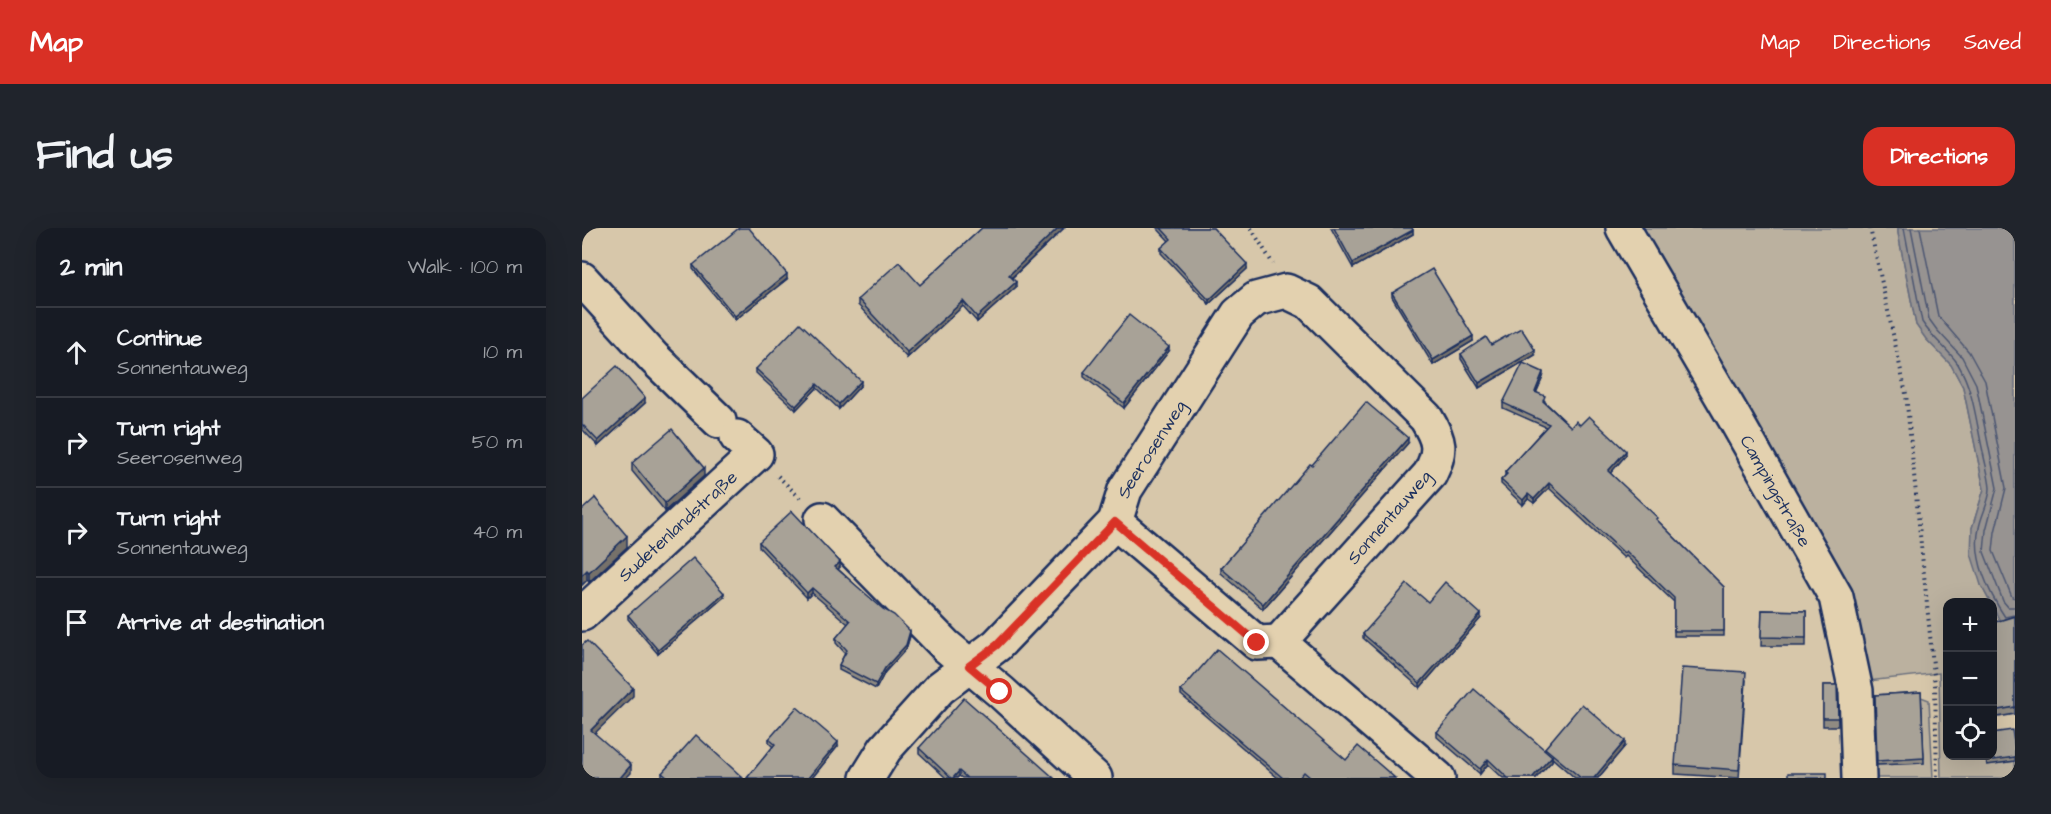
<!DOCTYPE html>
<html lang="en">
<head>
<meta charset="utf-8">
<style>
  :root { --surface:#171b24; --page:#20242c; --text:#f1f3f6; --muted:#9ea1a6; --line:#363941; --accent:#d93025 }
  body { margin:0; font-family:"Architects Daughter",sans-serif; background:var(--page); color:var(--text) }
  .controls { position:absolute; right:18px; bottom:18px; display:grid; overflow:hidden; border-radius:12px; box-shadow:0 6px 24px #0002 }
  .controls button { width:54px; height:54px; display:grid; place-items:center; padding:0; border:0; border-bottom:2px solid var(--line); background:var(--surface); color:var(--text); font:30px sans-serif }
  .stop { position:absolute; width:18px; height:18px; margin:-14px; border:4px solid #d93025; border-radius:50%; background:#fff }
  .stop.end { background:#d93025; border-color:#fff; box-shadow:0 2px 6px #0008 }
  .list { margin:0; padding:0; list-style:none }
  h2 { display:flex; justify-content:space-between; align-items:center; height:78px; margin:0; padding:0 24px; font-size:26px }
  h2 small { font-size:20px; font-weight:400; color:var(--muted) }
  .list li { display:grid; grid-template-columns:39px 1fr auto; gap:18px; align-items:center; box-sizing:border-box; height:90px; padding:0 24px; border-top:2px solid var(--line) }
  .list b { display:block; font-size:22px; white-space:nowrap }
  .list p { margin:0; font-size:20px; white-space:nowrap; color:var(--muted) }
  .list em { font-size:20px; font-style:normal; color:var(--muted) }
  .icon { flex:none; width:33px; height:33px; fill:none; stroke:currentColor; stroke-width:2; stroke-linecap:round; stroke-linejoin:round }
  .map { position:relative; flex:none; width:1433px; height:550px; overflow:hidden; border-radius:18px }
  header { display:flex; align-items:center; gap:36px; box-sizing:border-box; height:84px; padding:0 30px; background:var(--accent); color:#fff }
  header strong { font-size:28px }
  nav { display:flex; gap:33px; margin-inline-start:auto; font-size:21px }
  .intro { display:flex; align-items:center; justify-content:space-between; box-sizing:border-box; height:144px; padding:0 36px }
  h1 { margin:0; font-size:42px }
  .button { padding:15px 27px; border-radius:18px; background:var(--accent); color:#fff; font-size:21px; font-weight:700 }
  main { display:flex; gap:36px; padding:0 36px }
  aside { flex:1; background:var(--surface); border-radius:18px; box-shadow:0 6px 24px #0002 }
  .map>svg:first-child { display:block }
  .green { fill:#bbb19f; stroke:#6b707e; stroke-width:1.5 }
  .water { fill:#979391; stroke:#656b7d; stroke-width:1.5 }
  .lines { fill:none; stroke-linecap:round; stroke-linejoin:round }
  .shore { stroke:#4d5772; stroke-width:1.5 }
  .minor-casing { stroke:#1b2f5e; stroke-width:38 }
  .path { stroke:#1b2f5e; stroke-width:4; stroke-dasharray:1.5 4.5; stroke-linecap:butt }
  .minor { stroke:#e3d1af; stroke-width:33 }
  .wall { fill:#908b82; stroke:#1b2f5e; stroke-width:1.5 }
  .shaded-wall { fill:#76716a; stroke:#1b2f5e; stroke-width:1.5 }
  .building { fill:#a8a297; stroke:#1b2f5e; stroke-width:1.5 }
  .route { stroke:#d93025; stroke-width:8 }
  .labels { text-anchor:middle; stroke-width:5; stroke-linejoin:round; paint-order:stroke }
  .street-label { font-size:18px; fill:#1b2f5e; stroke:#e3d1af }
</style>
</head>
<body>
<header>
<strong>Map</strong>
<nav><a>Map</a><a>Directions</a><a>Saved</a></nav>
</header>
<div class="intro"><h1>Find us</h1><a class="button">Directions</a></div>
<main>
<aside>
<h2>2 min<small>Walk · 100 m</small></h2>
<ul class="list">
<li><svg class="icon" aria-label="ahead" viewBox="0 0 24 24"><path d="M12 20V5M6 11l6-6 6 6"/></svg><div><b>Continue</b><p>Sonnentauweg</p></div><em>10 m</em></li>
<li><svg class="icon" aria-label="right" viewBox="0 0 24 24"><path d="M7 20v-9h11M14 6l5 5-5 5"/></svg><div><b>Turn right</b><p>Seerosenweg</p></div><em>50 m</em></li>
<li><svg class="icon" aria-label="right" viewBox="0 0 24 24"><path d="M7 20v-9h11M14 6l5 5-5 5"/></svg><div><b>Turn right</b><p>Sonnentauweg</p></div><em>40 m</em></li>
<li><svg class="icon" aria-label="arrive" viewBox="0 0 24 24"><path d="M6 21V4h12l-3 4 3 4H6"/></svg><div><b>Arrive at destination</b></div></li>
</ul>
</aside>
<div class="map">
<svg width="1433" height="550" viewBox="0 0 1433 550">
  <rect width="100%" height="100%" fill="#d7c7aa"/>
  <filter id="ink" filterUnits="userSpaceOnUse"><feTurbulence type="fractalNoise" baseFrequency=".0167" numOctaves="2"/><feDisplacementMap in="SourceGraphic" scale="12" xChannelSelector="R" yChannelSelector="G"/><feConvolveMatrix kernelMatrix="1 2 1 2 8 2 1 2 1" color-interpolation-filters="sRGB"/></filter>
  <g filter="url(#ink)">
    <g class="green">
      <polygon points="1046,0 1316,0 1316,5 1334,97 1344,111 1369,137 1381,159 1402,261 1390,300 1399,357 1408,374 1366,374 1366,528 1403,528 1405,537 1433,533 1433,550 1359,550 1357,445 1286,453"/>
      <polygon points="1339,469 1347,472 1351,550 1290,550 1290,537 1342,535"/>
    </g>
    <polygon class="water" points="1316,0 1433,0 1433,392 1420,397 1411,379 1410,374 1408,374 1399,357 1389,326 1390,300 1402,261 1381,159 1369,137 1344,111 1334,97 1316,5"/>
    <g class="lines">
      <g class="shore">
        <path d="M1322 0 1340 94C1350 110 1366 121 1376 136 1392 163 1394 194 1401 224 1403 235 1407 248 1408 260 1408 273 1399 287 1397 300 1390 330 1407 365 1423 389L1432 387"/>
        <polyline points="1329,0 1347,91 1355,102 1380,129 1394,156 1415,260 1404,302 1402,324 1421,373 1426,379 1433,379"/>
        <polyline points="1338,0 1356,88 1387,124 1403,153 1424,260 1413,304 1411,323 1430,369 1433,370"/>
      </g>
      <g class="minor-casing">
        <g id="minor">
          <path id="s1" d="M1041 0 1153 191 1254 369 1274 463 1277 550"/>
          <polyline points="0,51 72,130 137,193"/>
          <polyline points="240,291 364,418 419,464 513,550"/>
          <polyline points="533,294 675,415 697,414"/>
          <path id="s2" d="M0 386 174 226 155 209"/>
          <path id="s3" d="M285 550 303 521 358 460 415 417 533 294 543 262 656 86 674 71 704 63 727 74 844 190C858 213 860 222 848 246L697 414 856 550"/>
        </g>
      </g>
      <g class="path">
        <polyline points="669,0 691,36"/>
        <polyline points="1288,0 1324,166 1353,457 1355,550"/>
        <polyline points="196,248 218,270"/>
      </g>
      <use href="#minor" class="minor"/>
    </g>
    <g class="wall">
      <polygon points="400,0 482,0 430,50 434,59 395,94 381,78 325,130 276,77 276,71 338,57"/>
      <polygon points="575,0 631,0 665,41 627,76 579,25 579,20 587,13"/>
      <polygon points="749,0 830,0 831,6 771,40"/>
      <polygon points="111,37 205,51 153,92 111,41"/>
      <polygon points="810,65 891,113 851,137 810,69"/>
      <polygon points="909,117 953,127 897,160 879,131 879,126"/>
      <polygon points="587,123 542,180 502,149 502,144"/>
      <polygon points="174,141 279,157 257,181 235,160 214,182 174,145"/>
      <polygon points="961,149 954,164 963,173 963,174 989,199 998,197 1044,227 1028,245 1142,359 1142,408 1092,408 1092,374 1044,328 1042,330 967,260 952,275 946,271 941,277 919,256 919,252 923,248 923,244 964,199 921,180 921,175"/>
      <polygon points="0,170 63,175 16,218 0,201"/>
      <polygon points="826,215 681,381 639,345 639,340 730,237"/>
      <polygon points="50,235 122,248 83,283 50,243"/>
      <polygon points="13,270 45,319 7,354 5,352 0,357"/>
      <polygon points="177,314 258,339 256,341 328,408 324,421 303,444 294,461 257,442 257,437 263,425 254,415 254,410 266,396 230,365 225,370 177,319"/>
      <polygon points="142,369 76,426 46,391 46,387"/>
      <polygon points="846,374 899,390 838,460 781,410 781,406"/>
      <polygon points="1180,382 1224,383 1224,418 1179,418"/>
      <polygon points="1433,388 1433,486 1410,490 1410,395"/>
      <polygon points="1164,453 1157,550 1093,546 1093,537"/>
      <polygon points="1241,457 1255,457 1256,498 1241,498"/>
      <polygon points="599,463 764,532 813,550 724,550 722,549 721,550 696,550 599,467"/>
      <polygon points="1339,464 1342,535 1295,537 1293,467"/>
      <polygon points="855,504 963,523 963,520 1043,518 1016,550 993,550 970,530 970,533 954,550 921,550 906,536 898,546 855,509"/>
      <polygon points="187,511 256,518 230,550 165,550 191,519 187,515"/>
      <polygon points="337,520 472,550 380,550 377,548 375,550 364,550 337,525"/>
      <polygon points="1433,521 1433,533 1405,537 1403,528 1410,528"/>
      <polygon points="80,545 161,550 81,550 80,549"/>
    </g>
    <g class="shaded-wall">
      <polygon points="476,0 482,0 427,52 427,47"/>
      <polygon points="831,2 831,6 771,40 771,35"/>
      <polygon points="665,36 665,41 627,76 627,72"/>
      <polygon points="205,46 205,51 153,92 153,88"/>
      <polygon points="434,54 434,59 395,94 395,89"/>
      <polygon points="381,73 381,78 325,130 325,124"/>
      <polygon points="891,108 891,113 851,137 851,132"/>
      <polygon points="587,119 587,123 542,180 542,175"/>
      <polygon points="953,122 953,127 897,160 897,155"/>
      <polygon points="961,144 961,149 953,168 953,164"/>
      <polygon points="279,153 279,157 257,181 257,176"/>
      <polygon points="235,156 235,160 214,182 214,178"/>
      <polygon points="63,170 63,175 16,218 16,213"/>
      <polygon points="826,210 826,215 681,381 681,376"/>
      <polygon points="1044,223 1044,227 1026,248 1026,243"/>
      <polygon points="122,240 122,248 83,283 83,275"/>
      <polygon points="967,255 967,260 952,275 952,271"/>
      <polygon points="946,266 946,271 941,277 941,272"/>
      <polygon points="45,308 45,319 7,354 7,344"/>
      <polygon points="258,334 258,339 253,344 253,339"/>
      <polygon points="5,342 5,352 0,357 0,347"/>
      <polygon points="230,360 230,365 225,370 225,365"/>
      <polygon points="142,365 142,369 76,426 76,422"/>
      <polygon points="899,386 899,390 838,460 838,455"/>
      <polygon points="328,403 328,408 324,421 303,444 294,461 294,456 303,440"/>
      <polygon points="51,460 51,468 9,509 9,502"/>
      <polygon points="1043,513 1043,518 1016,550 1012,550"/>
      <polygon points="256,514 256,518 230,550 226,550"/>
      <polygon points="970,528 970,533 954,550 950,550"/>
      <polygon points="906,531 906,536 898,546 898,541"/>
      <polygon points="49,537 49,545 44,550 38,550"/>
      <polygon points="377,543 377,548 375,550 371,550"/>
    </g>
    <g class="building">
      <polygon points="157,0 167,0 205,46 153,88 111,37"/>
      <polygon points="400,0 476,0 427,47 434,54 395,89 381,73 325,124 276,71 317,34 338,57"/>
      <polygon points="579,0 631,0 665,36 627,72 579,20 589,11"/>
      <polygon points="752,0 830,0 831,2 771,35"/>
      <polygon points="850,41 891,108 851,132 810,65"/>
      <polygon points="547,87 587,119 542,175 502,144"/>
      <polygon points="218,95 279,153 257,176 235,156 214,178 174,141"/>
      <polygon points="939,100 953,122 897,155 879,126 904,109 909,117"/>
      <polygon points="941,135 961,144 953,164 963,168 961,173 989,199 994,193 998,197 1007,188 1044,223 1026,243 1076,290 1074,291 1142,359 1142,403 1092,403 1092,370 1044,323 1042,325 967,255 952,271 946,266 941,272 919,252 925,246 923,244 967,196 921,175"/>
      <polygon points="35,138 63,170 16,213 0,196 0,170"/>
      <polygon points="784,174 826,210 681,376 639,340 728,236 730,237"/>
      <polygon points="90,201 122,240 83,275 50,235"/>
      <polygon points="13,270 45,308 7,344 5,342 0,347 0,282"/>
      <polygon points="210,283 258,334 253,339 301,381 312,387 328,403 324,417 303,440 294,456 257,437 265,422 254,410 268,393 230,360 225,365 177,314"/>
      <polygon points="111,330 142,365 76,422 46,387"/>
      <polygon points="863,354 899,386 838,455 781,406 825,356 846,374"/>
      <polygon points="1180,382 1224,383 1224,410 1179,409"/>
      <polygon points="1433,388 1433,479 1410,483 1410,395"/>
      <polygon points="5,413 51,460 9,502 49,537 38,550 0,550 0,417"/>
      <polygon points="635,421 764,532 776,518 813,550 729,550 722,544 717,550 701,550 599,463"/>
      <polygon points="1100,440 1164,444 1157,542 1093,537"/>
      <polygon points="1241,457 1255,457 1256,490 1241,490"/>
      <polygon points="892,461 970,528 950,550 926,550 906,531 898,541 855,504"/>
      <polygon points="1339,464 1342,530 1295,533 1293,467"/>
      <polygon points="382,470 472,550 385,550 377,543 371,550 369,550 337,520"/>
      <polygon points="1000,476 1043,513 1012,550 999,550 963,520"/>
      <polygon points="215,479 256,514 226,550 165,550 193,516 187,511"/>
      <polygon points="1430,502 1433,521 1433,529 1405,533 1404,528 1410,528 1410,505"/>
      <polygon points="114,507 161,550 86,550 80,545"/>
      <rect x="1206" y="545" width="39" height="5"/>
    </g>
  </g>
  <g class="lines" filter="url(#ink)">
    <polyline class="route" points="418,464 387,438 415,417 533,294 675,415"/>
  </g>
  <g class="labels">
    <g class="street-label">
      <text dy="6" stroke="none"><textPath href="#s3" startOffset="440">Seerosenweg</textPath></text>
      <text dy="6" stroke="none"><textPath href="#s1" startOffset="304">Campingstraße</textPath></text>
      <text transform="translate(807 289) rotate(-49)" y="6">Sonnentauweg</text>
      <text dy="6" stroke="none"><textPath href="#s2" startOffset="130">Sudetenlandstraße</textPath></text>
    </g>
  </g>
</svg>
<div class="controls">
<button>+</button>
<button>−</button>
<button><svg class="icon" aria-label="locate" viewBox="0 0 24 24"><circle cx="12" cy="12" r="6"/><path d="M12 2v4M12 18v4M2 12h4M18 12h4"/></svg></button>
</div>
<div class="stop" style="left:418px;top:464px"></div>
<div class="stop end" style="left:675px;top:415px"></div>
</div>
</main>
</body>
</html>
